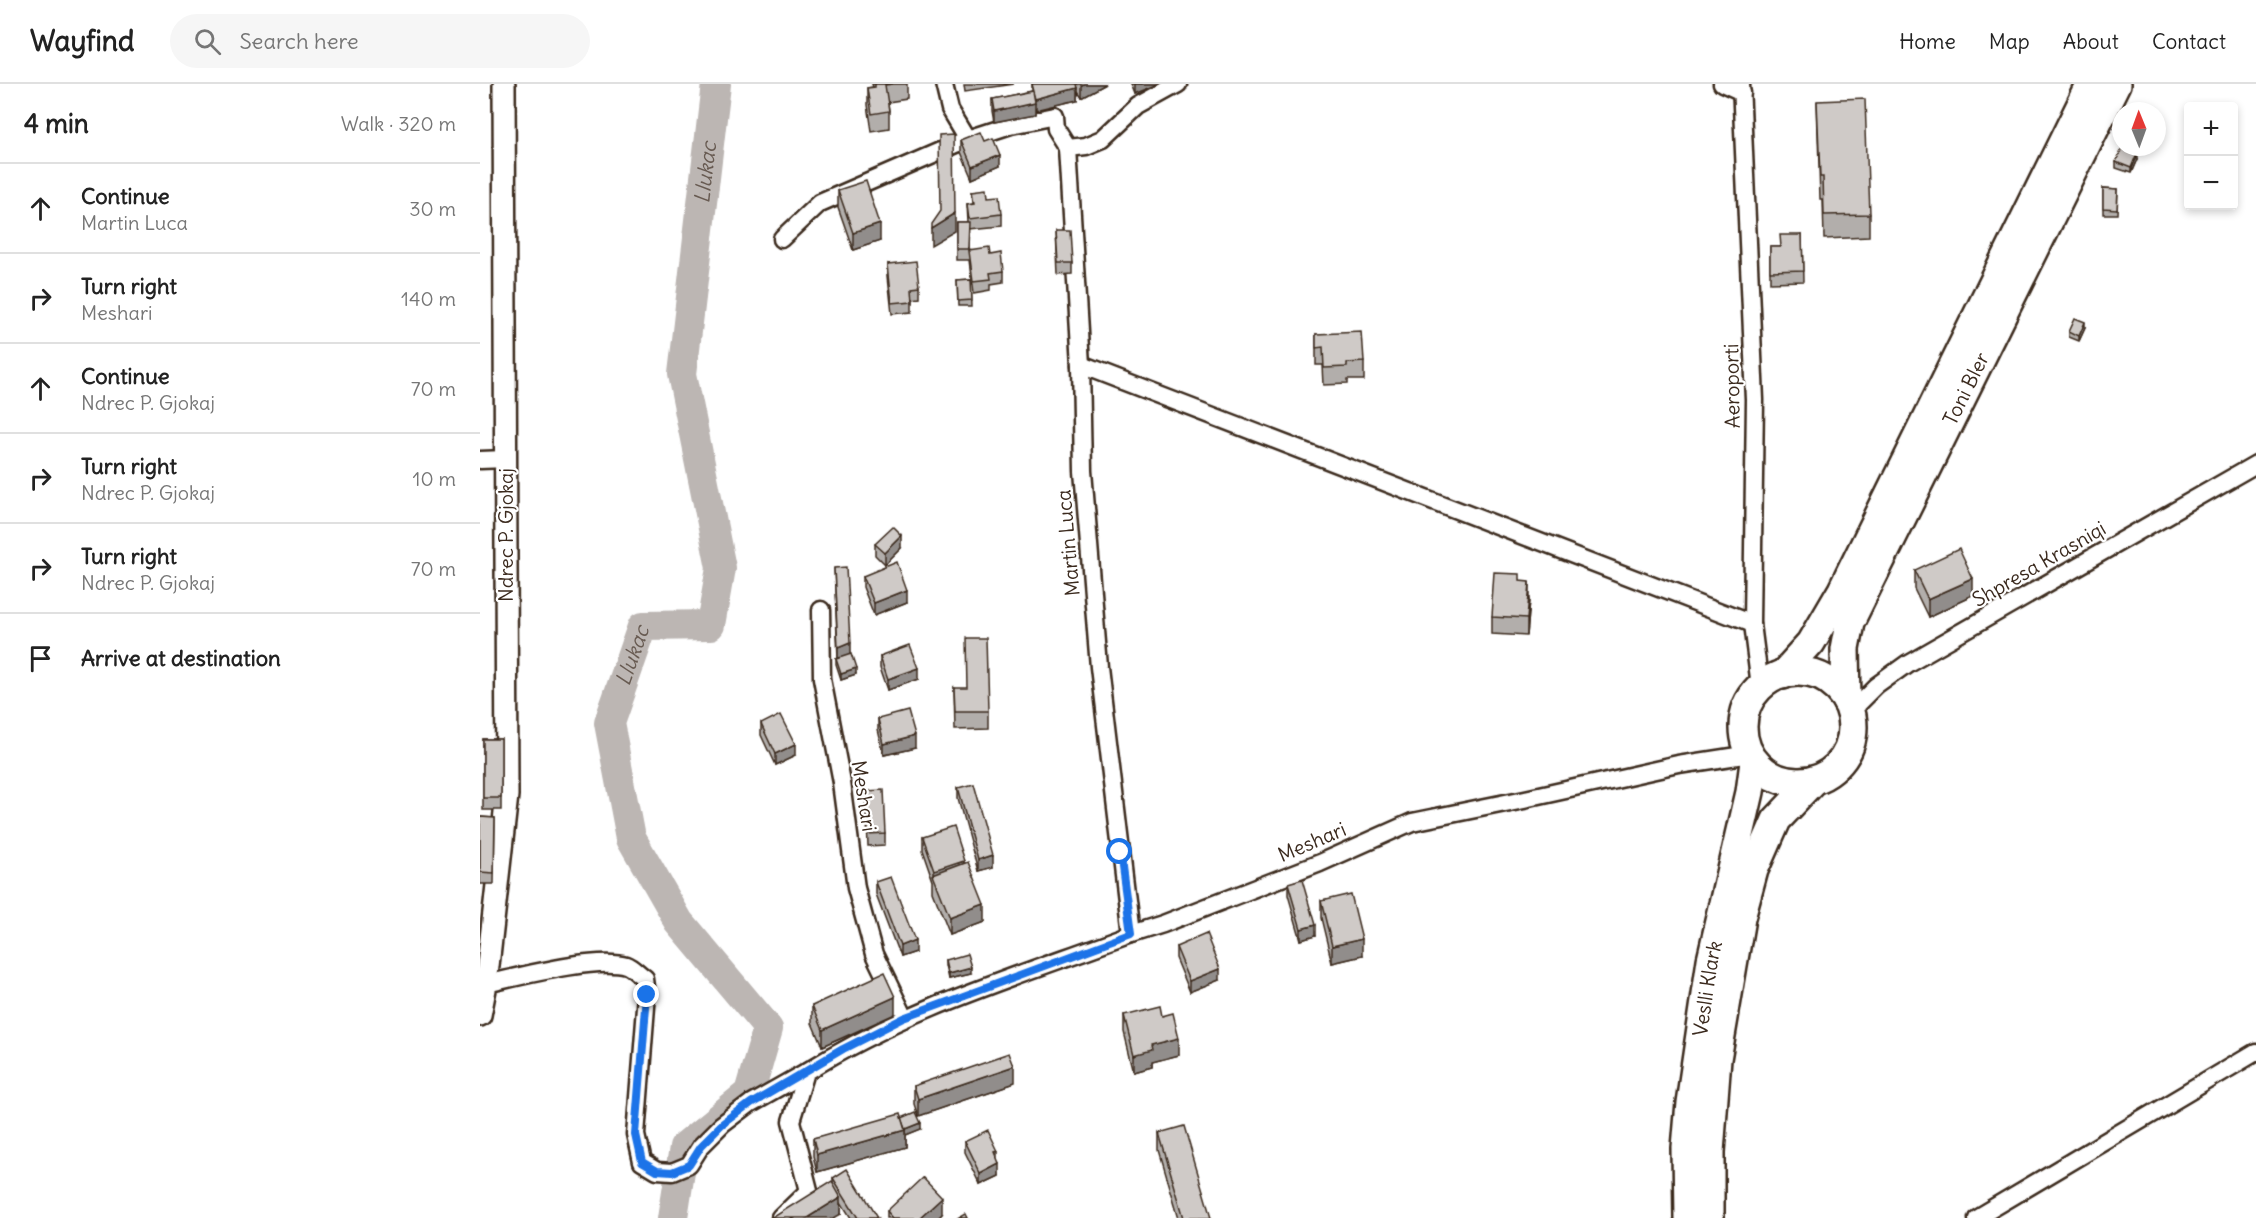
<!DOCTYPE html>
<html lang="en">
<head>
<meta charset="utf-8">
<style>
  :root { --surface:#fff; --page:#f6f6f6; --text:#222; --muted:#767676; --line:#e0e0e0 }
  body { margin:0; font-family:Delius,sans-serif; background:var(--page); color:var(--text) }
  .controls { position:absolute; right:18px; top:18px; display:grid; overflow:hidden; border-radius:6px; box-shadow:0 3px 9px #0003 }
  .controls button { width:54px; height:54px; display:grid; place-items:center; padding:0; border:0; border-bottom:2px solid var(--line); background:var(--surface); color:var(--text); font:30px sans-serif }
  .compass { position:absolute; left:1632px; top:18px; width:54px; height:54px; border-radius:50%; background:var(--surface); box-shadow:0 3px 9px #0003; rotate:359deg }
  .stop { position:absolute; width:18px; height:18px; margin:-14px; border:4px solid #1a73e8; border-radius:50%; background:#fff }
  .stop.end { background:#1a73e8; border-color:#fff; box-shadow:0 2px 6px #0008 }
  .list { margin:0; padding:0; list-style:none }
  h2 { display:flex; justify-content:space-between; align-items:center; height:78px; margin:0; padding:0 24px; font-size:26px }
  h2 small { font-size:20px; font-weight:400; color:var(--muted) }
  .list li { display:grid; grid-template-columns:39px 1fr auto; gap:18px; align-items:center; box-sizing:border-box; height:90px; padding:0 24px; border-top:2px solid var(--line) }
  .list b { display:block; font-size:22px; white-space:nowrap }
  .list p { margin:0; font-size:20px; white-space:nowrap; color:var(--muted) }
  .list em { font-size:20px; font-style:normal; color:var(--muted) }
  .icon { flex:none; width:33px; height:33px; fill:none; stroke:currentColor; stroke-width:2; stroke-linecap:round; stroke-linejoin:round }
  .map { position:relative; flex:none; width:1776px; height:1134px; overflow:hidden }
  header { display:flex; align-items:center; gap:36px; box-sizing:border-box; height:84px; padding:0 30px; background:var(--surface); border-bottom:2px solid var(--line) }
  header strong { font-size:28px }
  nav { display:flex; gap:33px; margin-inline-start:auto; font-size:21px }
  .search { width:420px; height:54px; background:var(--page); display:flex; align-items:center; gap:15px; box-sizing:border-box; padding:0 21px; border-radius:33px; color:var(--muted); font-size:22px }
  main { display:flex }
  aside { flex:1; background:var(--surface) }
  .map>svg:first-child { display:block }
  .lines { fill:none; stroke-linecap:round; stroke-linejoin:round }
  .river { stroke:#bcb6b3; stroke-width:30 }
  .minor-casing { stroke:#3b2a1e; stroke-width:21 }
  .tertiary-casing { stroke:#3b2a1e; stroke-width:26 }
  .primary-casing { stroke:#3b2a1e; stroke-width:32 }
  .minor { stroke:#fff; stroke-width:16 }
  .tertiary { stroke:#fff; stroke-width:21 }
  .primary { stroke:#fff; stroke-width:27 }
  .wall { fill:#b2aeab; stroke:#3b2a1e; stroke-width:1.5 }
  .shaded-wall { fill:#918d8b; stroke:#3b2a1e; stroke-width:1.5 }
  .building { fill:#cfcac7; stroke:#3b2a1e; stroke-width:1.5 }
  .route { stroke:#1a73e8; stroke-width:8 }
  .labels { text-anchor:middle; stroke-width:4.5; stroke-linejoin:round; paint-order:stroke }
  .street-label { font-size:20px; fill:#3b2a1e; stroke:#fff }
  .water-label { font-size:21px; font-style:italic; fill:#685b52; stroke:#fff }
</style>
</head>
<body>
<header>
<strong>Wayfind</strong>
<div class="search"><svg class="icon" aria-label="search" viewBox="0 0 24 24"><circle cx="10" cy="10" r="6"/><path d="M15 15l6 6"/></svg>Search here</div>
<nav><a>Home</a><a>Map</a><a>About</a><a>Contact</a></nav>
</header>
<main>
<aside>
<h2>4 min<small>Walk · 320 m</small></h2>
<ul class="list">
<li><svg class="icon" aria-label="ahead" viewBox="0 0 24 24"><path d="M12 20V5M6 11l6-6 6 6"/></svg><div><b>Continue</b><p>Martin Luca</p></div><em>30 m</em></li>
<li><svg class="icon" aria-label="right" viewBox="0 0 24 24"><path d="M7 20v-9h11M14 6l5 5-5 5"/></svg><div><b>Turn right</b><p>Meshari</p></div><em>140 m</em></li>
<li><svg class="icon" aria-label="ahead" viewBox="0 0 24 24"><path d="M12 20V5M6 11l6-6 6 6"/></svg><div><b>Continue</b><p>Ndrec P. Gjokaj</p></div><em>70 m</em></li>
<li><svg class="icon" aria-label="right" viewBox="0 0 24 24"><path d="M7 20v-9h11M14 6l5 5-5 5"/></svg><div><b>Turn right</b><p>Ndrec P. Gjokaj</p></div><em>10 m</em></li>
<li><svg class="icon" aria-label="right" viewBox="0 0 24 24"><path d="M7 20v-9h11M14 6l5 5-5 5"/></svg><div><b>Turn right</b><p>Ndrec P. Gjokaj</p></div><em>70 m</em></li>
<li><svg class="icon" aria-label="arrive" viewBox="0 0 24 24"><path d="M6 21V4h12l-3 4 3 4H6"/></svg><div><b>Arrive at destination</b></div></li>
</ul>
</aside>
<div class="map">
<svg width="1776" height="1134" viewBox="0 0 1776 1134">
  <rect width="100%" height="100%" fill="#fff"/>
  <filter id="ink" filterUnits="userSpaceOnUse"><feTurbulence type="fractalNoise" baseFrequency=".0167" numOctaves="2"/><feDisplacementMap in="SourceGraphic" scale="12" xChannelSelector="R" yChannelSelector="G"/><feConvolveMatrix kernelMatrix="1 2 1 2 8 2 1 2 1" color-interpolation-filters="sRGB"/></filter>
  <g filter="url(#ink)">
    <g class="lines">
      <path class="river" id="s1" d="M193 1134 204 1063 269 1010 288 944 199 838 151 754 129 639 163 542 231 541 241 484 202 290 236 0"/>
      <g class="minor-casing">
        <g id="minor">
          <polyline points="464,0 470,25 488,55 531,41 575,32 576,45 588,64"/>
          <polyline points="1242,0 1262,9"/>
          <polyline points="1261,0 1275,316 1272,540 1280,602"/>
          <polyline points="588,64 601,281 603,387 619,583 651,850"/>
          <polyline points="588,64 606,62 623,55 658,22 698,0"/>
          <polyline points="302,155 340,119 488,55"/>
          <polyline points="601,281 1272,540"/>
          <polyline points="0,376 26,375"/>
          <polyline points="341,526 342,595 362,699 376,804 394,870 425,934"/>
          <polyline points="1371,627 1396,602 1428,579 1776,380"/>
          <path d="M6 900C38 893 117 872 146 881 152 883 159 891 165 895L167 911 156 1051 162 1078 177 1087 192 1088 209 1081 221 1062 242 1041 271 1019 326 988"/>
          <path d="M301 1134 329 1107 311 1037 326 988C426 925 541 891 651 850L683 840 840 779 932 738 1045 715 1199 681 1270 670"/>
          <polyline points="1496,1134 1776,968"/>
        </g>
      </g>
      <g class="tertiary-casing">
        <polyline id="tertiary" points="0,931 6,900 27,711 24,0"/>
      </g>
      <g class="primary-casing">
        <g id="primary">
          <circle cx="1318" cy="643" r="55"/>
          <polyline points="1302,591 1331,559 1362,506 1611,0"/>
          <path id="s2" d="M1366 616 1365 565 1370 539 1637 0"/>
          <path id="s3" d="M1207 1134 1206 1065 1210 1018 1231 876 1270 708 1274 678"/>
          <polyline points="1230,1134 1230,1068 1237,975 1261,834 1274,786 1296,736 1334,696"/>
        </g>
      </g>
      <use href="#minor" class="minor"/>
      <use href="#tertiary" class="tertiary"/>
      <use href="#primary" class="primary"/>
    </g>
    <g class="wall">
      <polygon points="392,0 427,0 427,15 408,18 409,27 409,44 391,47 387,21 387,4 393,3"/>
      <polygon points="484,0 534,0 485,7"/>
      <polygon points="552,0 625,0 601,13 597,7 597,16 556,26 555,23 555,30 514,38 512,27 512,15 552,7"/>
      <polygon points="651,0 680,0 655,10"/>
      <polygon points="1337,17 1389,130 1389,152 1344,154 1343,116 1340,116"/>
      <polygon points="481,56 505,57 520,82 492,94 481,68"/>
      <polygon points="1657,75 1651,89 1636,84 1636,78"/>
      <polygon points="1623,104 1638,105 1637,130 1623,130"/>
      <polygon points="358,106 400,157 373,166 358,123"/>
      <polygon points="493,106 509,113 521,130 521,142 490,145 490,166 510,171 523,187 523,198 511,200 511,206 494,209 490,176 477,176 477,138 489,138 488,119 494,118"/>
      <polygon points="576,146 592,179 592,190 578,191"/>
      <polygon points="1322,151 1323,198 1290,199 1290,163 1300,163"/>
      <polygon points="408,180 439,202 439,213 432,214 432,228 412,230 408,192"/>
      <polygon points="491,195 492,222 478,222 477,196"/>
      <polygon points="1605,244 1599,257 1589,253 1589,247"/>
      <polygon points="836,250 884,278 884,296 867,296 867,300 844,301 843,281 836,281"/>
      <polygon points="395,460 422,464 405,481 395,471"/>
      <polygon points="354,484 370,571 376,591 361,596 356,581 356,575 358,575"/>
      <polygon points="1434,486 1493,512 1448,533 1434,504"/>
      <polygon points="383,492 427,518 394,531 383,503"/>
      <polygon points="1040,497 1049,515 1046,552 1012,550 1012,533"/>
      <polygon points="400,572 439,595 408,606 400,583"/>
      <polygon points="474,603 508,627 508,644 475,645"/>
      <polygon points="398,635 435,664 404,671 398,646"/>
      <polygon points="281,640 316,671 295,681 281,651"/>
      <rect x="3" y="655" width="18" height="71"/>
      <polygon points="478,703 513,783 498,787 478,714"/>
      <polygon points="386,707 405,749 405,761 388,762"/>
      <polygon points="0,733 15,734 14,800 0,800"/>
      <polygon points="442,753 484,779 505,838 470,851 453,808 453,797 442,765"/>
      <polygon points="396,798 435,868 420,873 396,810"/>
      <polygon points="808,800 835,852 821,856 808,811"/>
      <polygon points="841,817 882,872 852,879 841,834"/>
      <polygon points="696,863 740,896 710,908 696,874"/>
      <polygon points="466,876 491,889 469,894 466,881"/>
      <polygon points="332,922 415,930 342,963 332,939"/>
      <polygon points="644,931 682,932 699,971 672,978 672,983 654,988 644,948"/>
      <polygon points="535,999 438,1032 434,1020 434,1002"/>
      <polygon points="421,1034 440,1045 425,1051 425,1063 337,1088 333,1073 333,1055"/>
      <polygon points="679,1049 731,1134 699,1134 679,1066"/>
      <polygon points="485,1057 518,1076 520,1092 501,1101 485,1068"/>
      <polygon points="353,1094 397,1134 371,1134 361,1118 361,1130 353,1100"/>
      <polygon points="407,1127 462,1130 458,1134 407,1134"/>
    </g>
    <g class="shaded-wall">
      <polygon points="604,0 625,0 601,13 601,2"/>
      <polygon points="655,0 680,0 655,10"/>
      <polygon points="597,4 597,16 556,26 556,15"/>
      <polygon points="555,18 555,30 514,38 514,27"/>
      <polygon points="1657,69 1657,75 1651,89 1651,84"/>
      <polygon points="520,71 520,82 492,94 492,82"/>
      <polygon points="475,129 475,147 451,161 451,144"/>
      <polygon points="400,140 400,157 373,166 373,149"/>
      <polygon points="1605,238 1605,244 1599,257 1599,252"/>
      <polygon points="422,452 422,464 405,481 405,469"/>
      <polygon points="1493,495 1493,512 1448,533 1448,515"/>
      <polygon points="1049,498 1049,515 1046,552 1046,535"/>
      <polygon points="427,506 427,518 394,531 394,519"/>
      <polygon points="370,559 370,571 358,575 358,564"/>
      <polygon points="439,584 439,595 408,606 408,595"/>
      <polygon points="376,585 376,591 361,596 361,590"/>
      <polygon points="435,652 435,664 404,671 404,660"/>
      <polygon points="316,660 316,671 295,681 295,670"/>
      <polygon points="513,771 513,783 498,787 498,776"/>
      <polygon points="484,777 484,788 454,792 454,787"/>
      <polygon points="505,821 505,838 470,851 470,834"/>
      <polygon points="835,841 835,852 821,856 821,845"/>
      <polygon points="882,855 882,872 852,879 852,862"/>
      <polygon points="435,856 435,868 420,873 420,862"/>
      <polygon points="491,883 491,889 469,894 469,889"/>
      <polygon points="740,885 740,896 710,908 710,897"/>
      <polygon points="415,913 415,930 342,963 342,946"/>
      <polygon points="699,954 699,971 672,978 672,983 654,988 654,971 671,961"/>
      <polygon points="535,982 535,999 438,1032 438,1015"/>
      <polygon points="440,1039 440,1045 425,1051 425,1045"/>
      <polygon points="425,1046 425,1063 337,1088 337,1071"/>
      <polygon points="518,1067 518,1078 515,1068"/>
      <polygon points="520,1080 520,1092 501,1101 501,1090"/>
      <polygon points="361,1113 361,1130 354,1134 327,1134"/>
      <polygon points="462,1113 462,1130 458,1134 439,1134"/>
    </g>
    <g class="building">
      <polygon points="395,0 413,0 405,1 409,27 391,30 387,4 395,3"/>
      <polygon points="552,0 596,0 597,4 556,15"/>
      <polygon points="553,7 555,18 514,27 512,15"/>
      <polygon points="1385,15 1389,130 1344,131 1343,93 1340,93 1337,17"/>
      <polygon points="501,48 505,57 513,54 520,71 492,82 481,56"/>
      <polygon points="474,50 475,129 451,144 451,140 460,127 459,51"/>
      <polygon points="1642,64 1657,69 1651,84 1636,78"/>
      <polygon points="386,97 400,140 373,149 358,106"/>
      <polygon points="508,104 509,113 519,112 521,130 490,134 488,119 495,118 493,106"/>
      <polygon points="1623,104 1638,105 1637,125 1623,124"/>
      <polygon points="477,138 491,138 490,165 477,165"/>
      <polygon points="576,146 590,146 592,179 578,179"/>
      <polygon points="1300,151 1322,151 1323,187 1290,188 1290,163 1301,163"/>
      <polygon points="509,164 510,171 521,169 523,187 510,189 511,195 494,197 490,167"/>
      <polygon points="436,177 439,202 431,203 432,217 412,219 408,180"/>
      <polygon points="491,195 492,216 478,217 477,196"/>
      <polygon points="1595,234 1605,238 1599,252 1589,247"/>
      <polygon points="882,248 884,278 867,279 867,283 844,284 843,263 836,264 836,250"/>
      <polygon points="413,443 422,452 405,469 395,460"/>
      <polygon points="1479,465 1493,495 1448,515 1434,486"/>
      <polygon points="417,478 427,506 394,519 383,492"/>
      <polygon points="366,483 370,559 358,564 354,484"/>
      <polygon points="1015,489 1040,490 1040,497 1049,498 1046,535 1012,533"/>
      <polygon points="485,554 506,554 508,627 475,627 474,603 486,603"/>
      <polygon points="430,561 439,584 408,595 400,572"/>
      <polygon points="371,570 376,585 361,590 356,575"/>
      <polygon points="428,627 435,652 404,660 398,635"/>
      <polygon points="301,630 316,660 295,670 281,640"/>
      <rect x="3" y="655" width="18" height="59"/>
      <polygon points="493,699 513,771 498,776 478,703"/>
      <polygon points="403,706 405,749 388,750 386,707"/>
      <polygon points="0,733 15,734 14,789 0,788"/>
      <polygon points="473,743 484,777 454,787 442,753"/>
      <polygon points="488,778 505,821 470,834 453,791"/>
      <polygon points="411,793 435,856 420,862 396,798"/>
      <polygon points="822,796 835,841 821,845 808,800"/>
      <polygon points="871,810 882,855 852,862 841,817"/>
      <polygon points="726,850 740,885 710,897 696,863"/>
      <polygon points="487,870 491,883 469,889 466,876"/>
      <polygon points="404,889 415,913 342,946 332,922"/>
      <polygon points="680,922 682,932 693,929 699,954 671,961 672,966 654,971 644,931"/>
      <polygon points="530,969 535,982 438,1015 434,1002"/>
      <polygon points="435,1028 440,1039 425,1045 421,1034"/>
      <polygon points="420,1030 425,1046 337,1071 333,1055"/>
      <polygon points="704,1042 731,1134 704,1134 679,1049"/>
      <polygon points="508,1046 518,1067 515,1068 520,1080 501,1090 485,1057"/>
      <polygon points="367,1085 397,1134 378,1134 353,1094"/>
      <polygon points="443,1093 462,1113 439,1134 413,1134 407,1127"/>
      <polygon points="352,1097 361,1113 327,1134 293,1134"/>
      <polygon points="486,1130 488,1134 479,1134"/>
    </g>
  </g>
  <g class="lines" filter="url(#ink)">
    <polyline class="route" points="167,911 156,1051 162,1078 177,1087 192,1088 209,1081 221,1062 242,1041 271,1019 363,965 424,934 651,850 640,768"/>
  </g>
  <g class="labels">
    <g class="street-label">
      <text transform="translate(1252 302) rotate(-91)" y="7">Aeroporti</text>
      <text dy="7" stroke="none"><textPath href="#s2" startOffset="339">Toni Bler</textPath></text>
      <text transform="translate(26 451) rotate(-90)" y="7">Ndrec P. Gjokaj</text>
      <text transform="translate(588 459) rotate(-95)" y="7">Martin Luca</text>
      <text transform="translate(1559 480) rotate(-30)" y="7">Shpresa Krasniqi</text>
      <text transform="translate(384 712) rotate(81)" y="7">Meshari</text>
      <text transform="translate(832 758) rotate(-23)" y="7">Meshari</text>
      <text dy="7" stroke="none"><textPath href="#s3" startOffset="231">Veslli Klark</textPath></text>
    </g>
    <g class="water-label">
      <text dy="7" stroke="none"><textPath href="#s1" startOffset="1206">Llukac</textPath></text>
      <text dy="7" stroke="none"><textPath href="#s1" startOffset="648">Llukac</textPath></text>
    </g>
  </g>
</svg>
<div class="controls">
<button>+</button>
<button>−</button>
</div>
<svg class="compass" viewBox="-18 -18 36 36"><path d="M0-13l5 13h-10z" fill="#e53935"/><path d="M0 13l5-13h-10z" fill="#767676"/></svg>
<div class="stop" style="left:640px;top:768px"></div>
<div class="stop end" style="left:167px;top:911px"></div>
</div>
</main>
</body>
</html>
